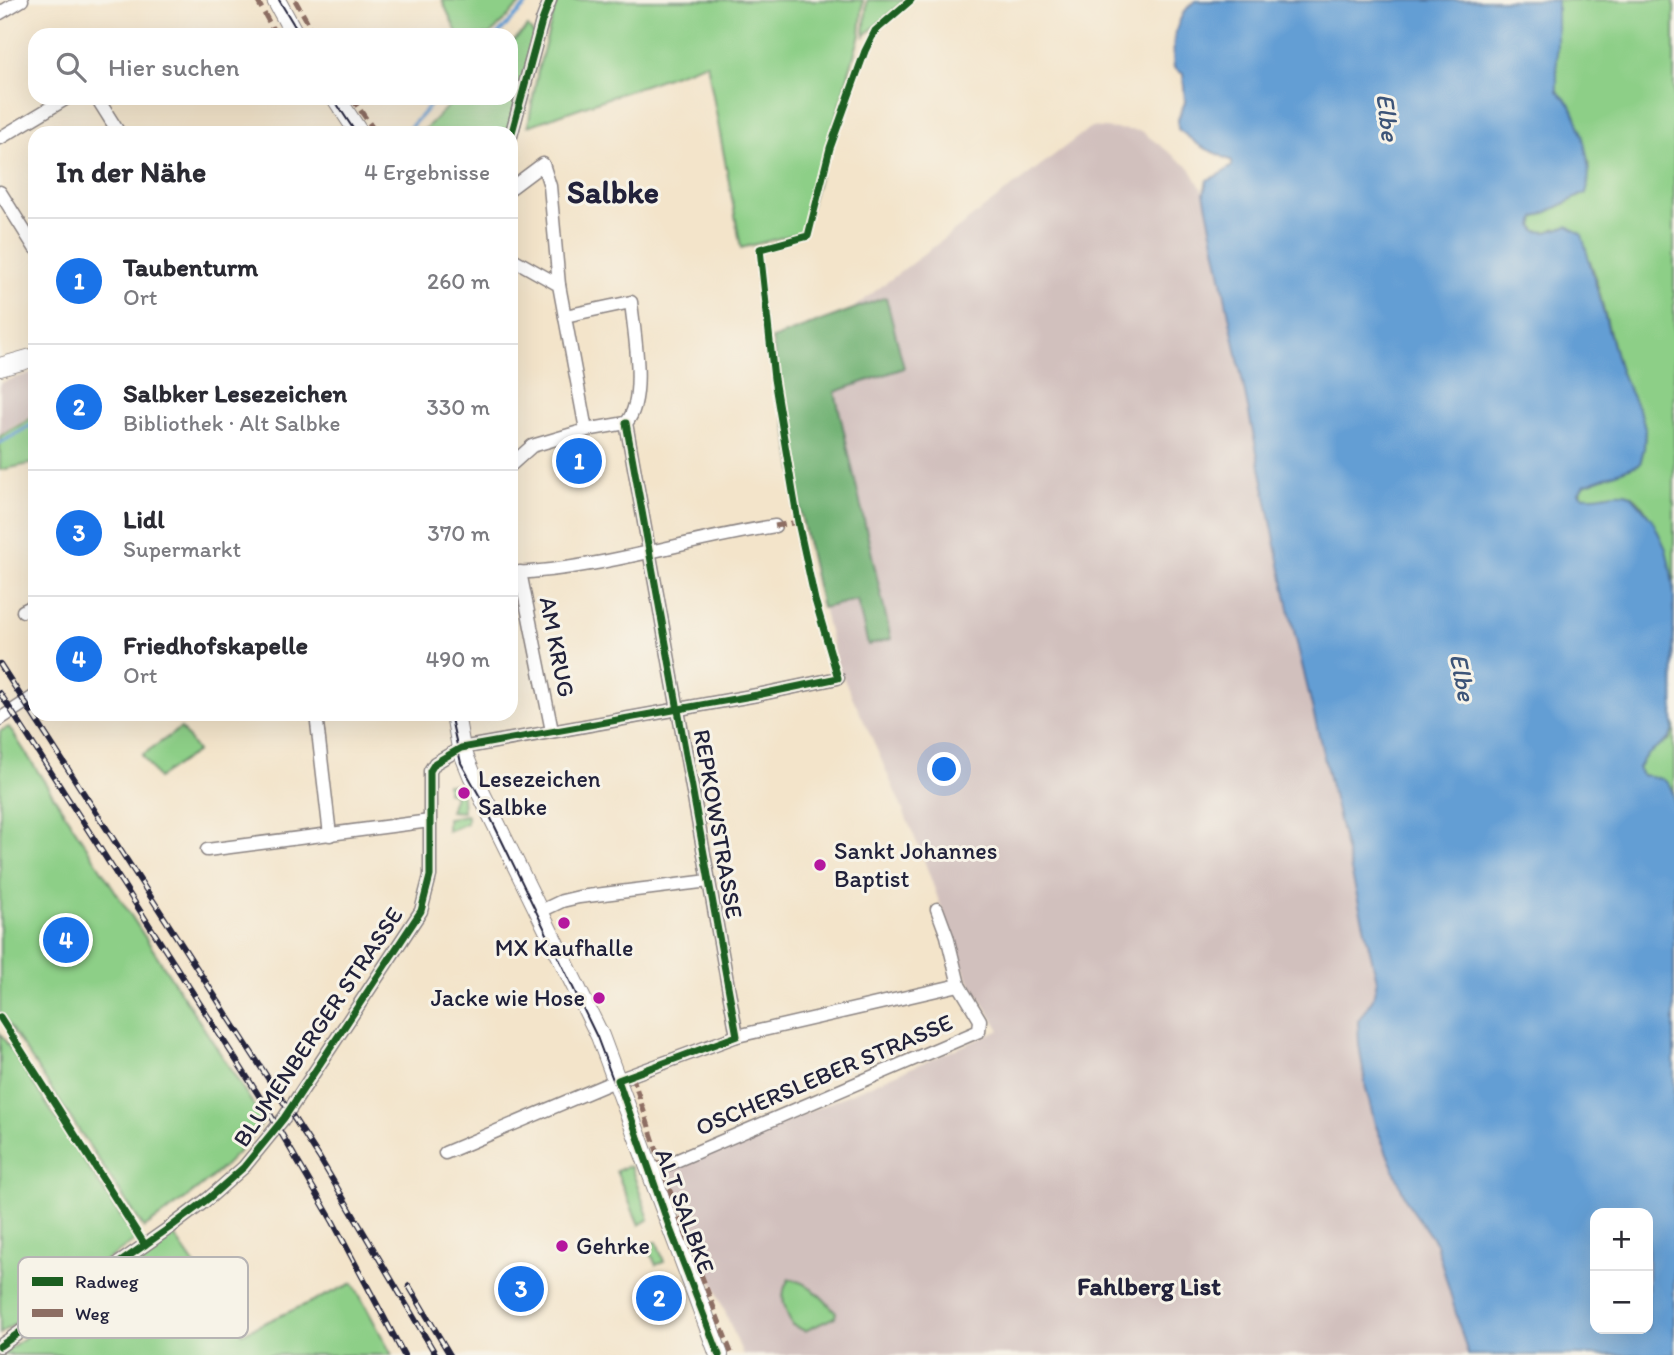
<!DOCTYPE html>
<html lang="de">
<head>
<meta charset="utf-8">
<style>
  :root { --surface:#fff; --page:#f2f2f3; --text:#2b2b33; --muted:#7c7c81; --line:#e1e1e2; --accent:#1a73e8 }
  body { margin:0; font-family:Itim,sans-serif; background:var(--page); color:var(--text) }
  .controls { position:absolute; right:21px; bottom:21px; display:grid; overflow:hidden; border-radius:14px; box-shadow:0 7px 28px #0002 }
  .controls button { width:63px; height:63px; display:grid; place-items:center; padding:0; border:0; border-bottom:2px solid var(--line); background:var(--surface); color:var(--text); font:35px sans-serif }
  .you { position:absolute; left:945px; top:770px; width:24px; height:24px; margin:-18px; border:5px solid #fff; border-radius:50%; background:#1a73e8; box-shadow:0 0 0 10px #1a73e833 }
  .badge { display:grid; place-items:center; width:46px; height:46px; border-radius:50%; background:var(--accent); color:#fff; font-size:23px; font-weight:700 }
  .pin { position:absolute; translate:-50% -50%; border:4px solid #fff; box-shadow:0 2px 7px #0006 }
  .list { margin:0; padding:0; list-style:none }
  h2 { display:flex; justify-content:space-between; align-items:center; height:91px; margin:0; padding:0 28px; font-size:30px }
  h2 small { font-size:23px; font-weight:400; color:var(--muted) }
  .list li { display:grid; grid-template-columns:46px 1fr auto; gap:21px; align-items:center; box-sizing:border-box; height:126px; padding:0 28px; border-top:2px solid var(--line) }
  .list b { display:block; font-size:26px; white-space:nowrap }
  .list p { margin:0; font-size:23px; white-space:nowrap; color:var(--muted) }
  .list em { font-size:23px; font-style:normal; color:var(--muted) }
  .icon { flex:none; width:38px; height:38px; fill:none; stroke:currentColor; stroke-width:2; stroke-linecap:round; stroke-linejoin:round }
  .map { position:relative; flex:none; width:1674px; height:1355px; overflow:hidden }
  .search { position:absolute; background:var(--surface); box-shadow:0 7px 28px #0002; left:28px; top:28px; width:490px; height:77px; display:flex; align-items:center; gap:18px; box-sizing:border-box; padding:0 24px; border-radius:21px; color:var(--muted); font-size:26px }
  .panel { position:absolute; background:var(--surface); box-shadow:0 7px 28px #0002; left:28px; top:126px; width:490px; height:595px; border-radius:21px }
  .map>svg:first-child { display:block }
  .industrial { fill:#d1c0bd }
  .green { fill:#8dcf87; stroke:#587861; stroke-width:2 }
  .forest { fill:#72b274; stroke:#4a6a58; stroke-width:2 }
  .water { fill:#649ed4; stroke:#436088; stroke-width:2; fill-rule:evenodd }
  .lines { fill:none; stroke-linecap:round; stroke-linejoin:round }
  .stream { stroke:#649ed4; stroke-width:3.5 }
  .street-casing { stroke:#8a8382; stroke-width:15 }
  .secondary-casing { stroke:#8a8382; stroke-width:20 }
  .street { stroke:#fff; stroke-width:12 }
  .secondary { stroke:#fff; stroke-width:18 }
  .tram { stroke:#22223b; stroke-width:2 }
  .rail-casing { stroke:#22223b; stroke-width:6 }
  .rail { stroke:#f7f3e8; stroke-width:3.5; stroke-dasharray:10; stroke-linecap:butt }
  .quiet { stroke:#8d6e63; stroke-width:5; stroke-dasharray:10 5; stroke-linecap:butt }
  .cycleway-casing { stroke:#f7f3e8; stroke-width:11 }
  .cycleway { stroke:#1b5e20; stroke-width:7 }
  .poi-dot { fill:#b5179e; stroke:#f7f3e8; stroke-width:2.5 }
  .labels { text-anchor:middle; stroke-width:6; stroke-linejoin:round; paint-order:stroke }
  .street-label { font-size:24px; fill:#22223b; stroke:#f7f3e8 }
  .poi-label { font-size:24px; fill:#22223b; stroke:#f7f3e8; text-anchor:start }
  .water-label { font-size:26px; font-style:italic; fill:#3c5478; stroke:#f7f3e8 }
  .neighbourhood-label { font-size:26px; font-weight:bold; fill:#22223b; stroke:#f7f3e8 }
  .district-label { font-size:32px; font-weight:bold; fill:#22223b; stroke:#f7f3e8 }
  .key { fill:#f7f3e8; stroke:#b7b4b4; stroke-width:2 }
  .key-label { font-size:19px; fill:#22223b }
</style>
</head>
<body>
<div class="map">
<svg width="1674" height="1355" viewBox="0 0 1674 1355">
  <rect width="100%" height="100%" fill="#f7f3e8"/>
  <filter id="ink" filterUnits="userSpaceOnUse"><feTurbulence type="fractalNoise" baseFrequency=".0143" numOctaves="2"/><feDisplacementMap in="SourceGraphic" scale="14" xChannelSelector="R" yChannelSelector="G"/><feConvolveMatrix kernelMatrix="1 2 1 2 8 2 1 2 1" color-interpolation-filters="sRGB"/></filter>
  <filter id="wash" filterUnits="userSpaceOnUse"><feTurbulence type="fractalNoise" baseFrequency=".00686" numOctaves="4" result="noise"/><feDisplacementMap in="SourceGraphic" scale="28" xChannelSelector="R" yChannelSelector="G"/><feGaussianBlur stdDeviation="1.57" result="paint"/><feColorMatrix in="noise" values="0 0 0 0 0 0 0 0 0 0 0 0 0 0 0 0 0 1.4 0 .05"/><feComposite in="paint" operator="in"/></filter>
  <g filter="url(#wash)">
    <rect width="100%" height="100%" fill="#f3e4ca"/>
    <g class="industrial">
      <polygon points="1091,127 1141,131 1190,168 1204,193 1290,614 1377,980 1373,998 1358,1021 1359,1044 1366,1089 1375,1124 1407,1202 1436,1244 1468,1355 743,1355 667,1172 1000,1030 966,976 923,857 872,738 837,665 801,515 772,339 853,308"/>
      <polygon points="35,372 35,414 0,434 0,383"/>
    </g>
    <g class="green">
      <polygon points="442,0 524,0 490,35 458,35"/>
      <polygon points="560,0 863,0 860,35 803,232 741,248 707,63 528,126 538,70 556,4"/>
      <polygon points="867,0 905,0 864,36"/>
      <path d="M1557 0H1674V592C1671 571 1650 494 1624 493 1609 492 1596 500 1581 495L1580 488 1584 485 1640 464 1644 448 1645 429 1642 416 1620 371 1594 272 1590 261 1555 228 1547 232 1536 231 1533 226 1535 218 1586 193 1589 163 1571 106 1557 91Z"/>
      <polygon points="528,27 535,36 508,133 421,133 456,98 511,98 511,43"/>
      <polygon points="35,416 35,463 0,470 0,436"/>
      <path d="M1674 724V798C1670 779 1659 778 1642 775L1638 768 1644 755 1670 739Z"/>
      <path d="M9 727 264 1121C231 1167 189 1197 144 1228L0 1012V731Z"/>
      <polygon points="181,728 197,751 158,778 142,755"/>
      <polygon points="447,784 456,784 462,796 463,812 450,811 455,795 447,792"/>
      <polygon points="467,815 467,823 447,831 447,818"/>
      <polygon points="0,1033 136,1240 0,1334"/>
      <polygon points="628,1166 631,1167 649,1219 639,1225 616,1171"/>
      <polygon points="173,1234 242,1333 353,1283 392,1355 0,1355"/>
      <polygon points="655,1242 657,1242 664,1262 656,1265 647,1245"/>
      <path d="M789 1279C810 1282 822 1298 836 1312L835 1317 805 1331 792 1325C785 1309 778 1295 789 1279Z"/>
    </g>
    <polygon class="forest" points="886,297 904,368 835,392 891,639 868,645 857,600 822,608 801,515 772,339"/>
    <path class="water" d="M1557 0V91C1562 96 1569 101 1572 108 1582 129 1594 170 1586 193L1535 218 1533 226 1536 231 1547 232 1568 226 1582 235 1620 371 1642 416 1645 429 1644 448 1640 464 1584 485 1579 492 1581 495C1598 500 1615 488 1631 495L1652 519 1666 549 1671 571 1674 592 1673 730C1667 748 1647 748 1638 768L1642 775C1660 778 1670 777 1674 798V1355H1468L1436 1244 1407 1202 1375 1124 1366 1089 1359 1044 1358 1021 1373 998 1377 980 1290 614 1204 193 1207 180 1221 174 1232 166V161L1200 146 1178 129V119L1185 102 1183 74 1174 68C1171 45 1175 15 1195 1ZM1595 1213H1648V1329H1595Z"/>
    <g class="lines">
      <g class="stream">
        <polyline points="497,35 531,0"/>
        <polyline points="405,133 437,98"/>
        <polyline points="0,443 35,423"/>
      </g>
    </g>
  </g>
  <g filter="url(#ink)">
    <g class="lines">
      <g class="street-casing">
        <g id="street">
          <polyline points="0,13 22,0"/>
          <polyline points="97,98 119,133"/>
          <polyline points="511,136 542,21 550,0"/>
          <polyline points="0,138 67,98"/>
          <polyline points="511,188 543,164 550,186 559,285"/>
          <polyline points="0,192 35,248"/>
          <polyline points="511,258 559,285 586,430 532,446 511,465"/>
          <path d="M565 316 631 302C634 332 647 400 626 423"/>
          <polyline points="626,423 737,1036"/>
          <polyline points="586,430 626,423"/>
          <polyline points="520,572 552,731"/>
          <path d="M511 573C600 570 688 539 775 526"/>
          <polyline points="23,611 35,605"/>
          <polyline points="316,714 330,835"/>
          <polyline points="0,719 35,696"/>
          <polyline points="207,850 430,821"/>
          <polyline points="539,912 562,901 579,897 709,881"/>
          <polyline points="445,1153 615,1081 737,1036 959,985"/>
          <polyline points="650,1172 979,1031 980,1020 959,985 947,936 937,909"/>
          <polyline points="0,1346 172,1226 209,1198 244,1167 284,1118 421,911 430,876 430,771 435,763 461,748 757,695 838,678"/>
        </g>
      </g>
      <g class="secondary-casing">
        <g id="secondary">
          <polyline points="276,0 295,35"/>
          <polyline points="336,98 359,133"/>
          <polyline points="0,367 35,357"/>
          <polyline points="455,714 461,748 472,775 600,1036 719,1355"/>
        </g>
      </g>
      <use href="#street" class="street"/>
      <use href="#secondary" class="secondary"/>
      <g class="tram">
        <polyline points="279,0 300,35"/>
        <polyline points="333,98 356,133"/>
        <polyline points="450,714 461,763 484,804 597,1037 716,1355"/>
      </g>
      <g class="rail-casing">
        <g id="rail">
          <polyline points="0,664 319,1157 436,1355"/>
          <polyline points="0,693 263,1102 333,1222 404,1355"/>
          <polyline points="409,1286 450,1355"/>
        </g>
      </g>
      <use href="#rail" class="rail"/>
      <g class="quiet">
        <polyline points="257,0 276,35"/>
        <polyline points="295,0 315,35"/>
        <polyline points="352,98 376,133"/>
        <polyline points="775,526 798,522"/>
        <polyline points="632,1075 676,1209 732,1355"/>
      </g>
      <g class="cycleway-casing">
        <g id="cycleway">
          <polyline points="511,136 542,21 550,0"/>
          <polyline points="626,423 737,1036 618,1080 669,1226 719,1355"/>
          <polyline points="0,1017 145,1245"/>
          <polyline points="0,1346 172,1226 209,1198 244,1167 284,1118 421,911 430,876 430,771 435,763 461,748 757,695 838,678 815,600 798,522 774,379 760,249 808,236 830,148 865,51 875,31 911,0"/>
        </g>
      </g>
      <use href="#cycleway" class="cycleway"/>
    </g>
  </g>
  <g class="poi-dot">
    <circle cx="464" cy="793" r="7"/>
    <circle cx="820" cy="865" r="7"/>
    <circle cx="564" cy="923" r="7"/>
    <circle cx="599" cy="998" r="7"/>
    <circle cx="562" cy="1246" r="7"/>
  </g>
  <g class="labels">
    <g class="street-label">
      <text transform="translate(557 647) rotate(79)" y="8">AM KRUG</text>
      <text transform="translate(718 824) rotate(80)" y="8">REPKOWSTRASSE</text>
      <text transform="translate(318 1027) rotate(-56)" y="8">BLUMENBERGER STRASSE</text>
      <text transform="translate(824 1075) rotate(-23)" y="8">OSCHERSLEBER STRASSE</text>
      <text transform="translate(685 1211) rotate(70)" y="8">ALT SALBKE</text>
    </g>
    <g class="poi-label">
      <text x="478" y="787">Lesezeichen<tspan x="478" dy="28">Salbke</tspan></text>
      <text x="834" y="859">Sankt Johannes<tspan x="834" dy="28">Baptist</tspan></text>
      <text x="564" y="956" text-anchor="middle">MX Kaufhalle</text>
      <text x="585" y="1006" text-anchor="end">Jacke wie Hose</text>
      <text x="576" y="1254">Gehrke</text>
    </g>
    <g class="water-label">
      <text transform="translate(1388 117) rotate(83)" y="9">Elbe</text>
      <text transform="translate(1463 677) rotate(79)" y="9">Elbe</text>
    </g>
    <g class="neighbourhood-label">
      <text x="1149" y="1295">Fahlberg List</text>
    </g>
    <g class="district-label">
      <text x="613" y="203">Salbke</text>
    </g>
  </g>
  <rect x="18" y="1257" width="230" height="81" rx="10" class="key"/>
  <rect x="32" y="1277" width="31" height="9" fill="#1b5e20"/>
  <rect x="32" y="1309" width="31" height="8" fill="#8d6e63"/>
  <g class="key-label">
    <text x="75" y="1288">Radweg</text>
    <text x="75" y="1320">Weg</text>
  </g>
</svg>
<div class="controls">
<button>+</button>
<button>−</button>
</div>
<div class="you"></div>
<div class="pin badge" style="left:579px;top:461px">1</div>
<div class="pin badge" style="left:659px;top:1298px">2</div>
<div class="pin badge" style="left:521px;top:1289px">3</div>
<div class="pin badge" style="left:66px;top:940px">4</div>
<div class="search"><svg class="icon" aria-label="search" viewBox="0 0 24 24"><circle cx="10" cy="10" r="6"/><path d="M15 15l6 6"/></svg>Hier suchen</div>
<section class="panel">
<h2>In der Nähe<small>4 Ergebnisse</small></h2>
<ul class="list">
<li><span class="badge">1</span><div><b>Taubenturm</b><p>Ort</p></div><em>260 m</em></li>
<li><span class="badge">2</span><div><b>Salbker Lesezeichen</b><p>Bibliothek · Alt Salbke</p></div><em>330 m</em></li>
<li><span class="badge">3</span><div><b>Lidl</b><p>Supermarkt</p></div><em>370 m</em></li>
<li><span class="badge">4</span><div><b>Friedhofskapelle</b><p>Ort</p></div><em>490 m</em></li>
</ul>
</section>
</div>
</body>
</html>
